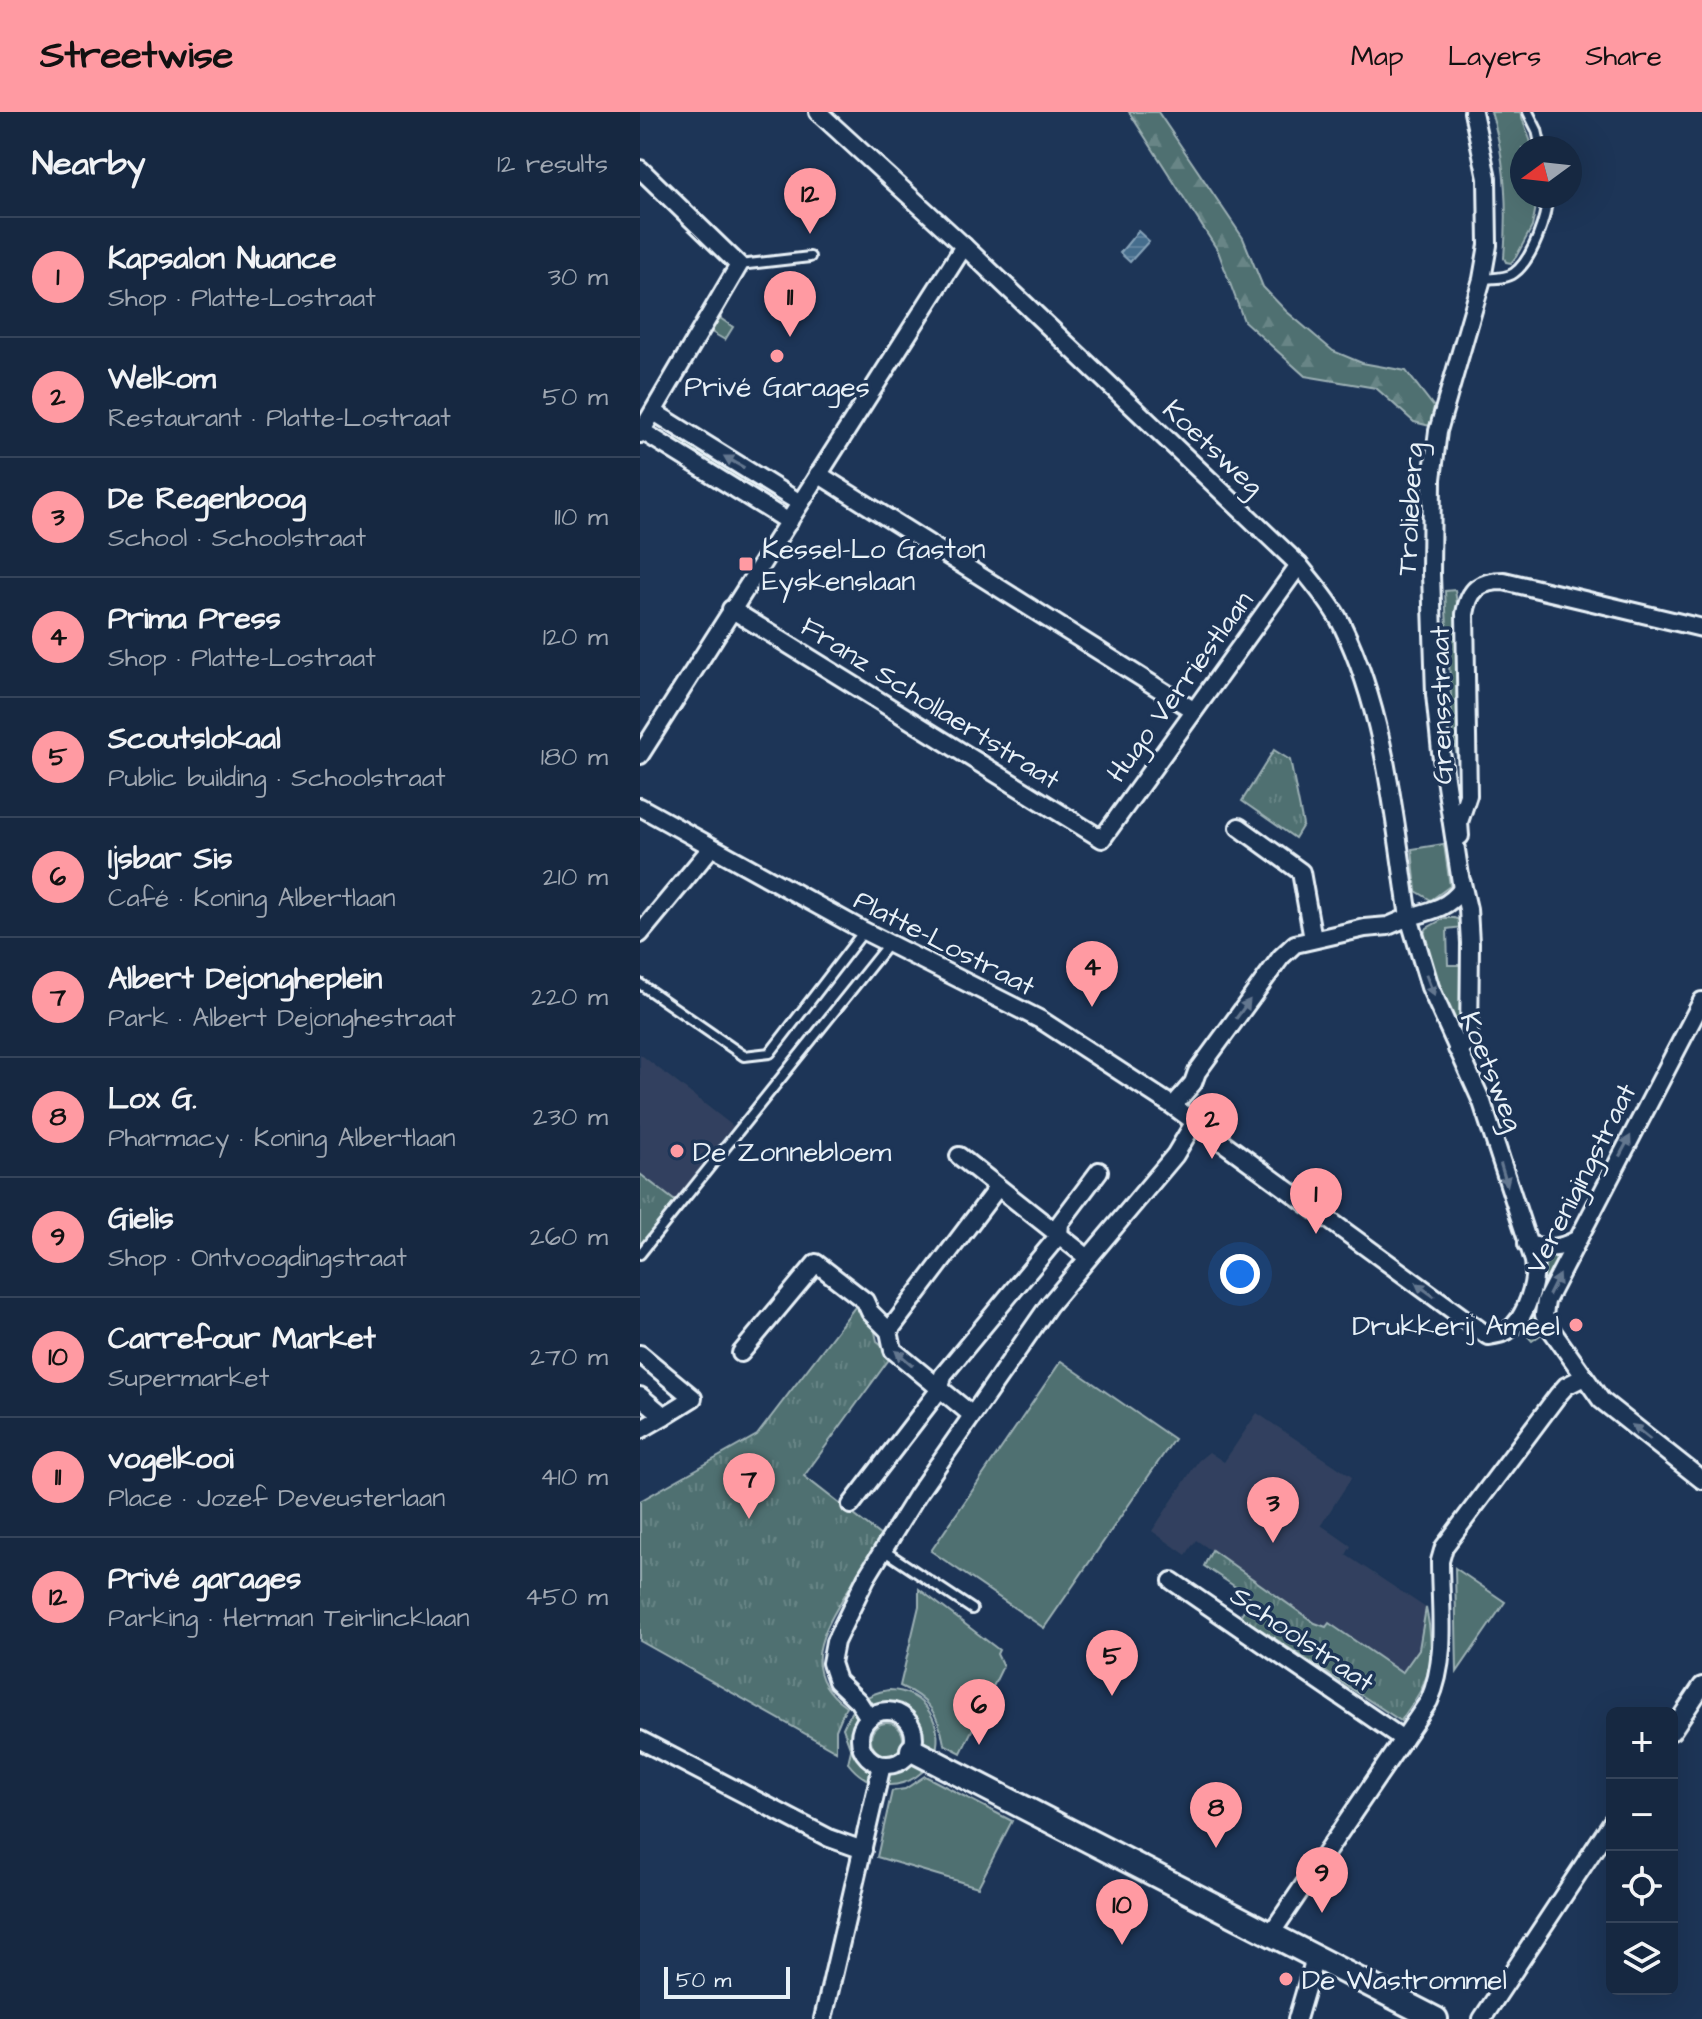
<!DOCTYPE html>
<html lang="en">
<head>
<meta charset="utf-8">
<style>
  :root { --surface:#162841; --page:#1f3048; --text:#f1f3f6; --muted:#9ea6b1; --line:#35445a; --accent:#ff9aa2 }
  body { margin:0; font-family:"Architects Daughter",sans-serif; background:var(--page); color:var(--text) }
  .controls { position:absolute; right:24px; bottom:24px; display:grid; overflow:hidden; border-radius:12px; box-shadow:0 8px 32px #0002 }
  .controls button { width:72px; height:72px; display:grid; place-items:center; padding:0; border:0; border-bottom:2px solid var(--line); background:var(--surface); color:var(--text); font:40px sans-serif }
  .compass { position:absolute; left:870px; top:24px; width:72px; height:72px; border-radius:50%; background:var(--surface); box-shadow:0 8px 32px #0002; rotate:255deg }
  .scale { position:absolute; left:24px; bottom:20px; width:126px; box-sizing:border-box; padding-left:8px; border:4px solid #e8f1f8; border-top:0; font-size:22px; line-height:28px; white-space:nowrap; color:#e8f1f8; -webkit-text-stroke:6px #1d3557; paint-order:stroke }
  .you { position:absolute; left:600px; top:1162px; width:28px; height:28px; margin:-20px; border:6px solid #fff; border-radius:50%; background:#1a73e8; box-shadow:0 0 0 12px #1a73e833 }
  .badge { display:grid; place-items:center; width:52px; height:52px; border-radius:50%; background:var(--accent); color:#111; font-size:26px; font-weight:700 }
  .pin { position:absolute; translate:-50% -66px; filter:drop-shadow(0 2px 4px #0008) }
  .pin::after { content:''; position:absolute; top:42px; width:28px; height:24px; background:inherit; clip-path:polygon(0 0,100% 0,50% 100%) }
  .list { margin:0; padding:0; list-style:none }
  h2 { display:flex; justify-content:space-between; align-items:center; height:104px; margin:0; padding:0 32px; font-size:34px }
  h2 small { font-size:26px; font-weight:400; color:var(--muted) }
  .list li { display:grid; grid-template-columns:52px 1fr auto; gap:24px; align-items:center; box-sizing:border-box; height:120px; padding:0 32px; border-top:2px solid var(--line) }
  .list b { display:block; font-size:30px; white-space:nowrap }
  .list p { margin:0; font-size:26px; white-space:nowrap; color:var(--muted) }
  .list em { font-size:26px; font-style:normal; color:var(--muted) }
  .icon { flex:none; width:44px; height:44px; fill:none; stroke:currentColor; stroke-width:2; stroke-linecap:round; stroke-linejoin:round }
  .map { position:relative; flex:none; width:1062px; height:1907px; overflow:hidden }
  header { display:flex; align-items:center; gap:48px; box-sizing:border-box; height:112px; padding:0 40px; background:var(--accent); color:#111 }
  header strong { font-size:38px }
  nav { display:flex; gap:44px; margin-inline-start:auto; font-size:28px }
  main { display:flex }
  aside { flex:1; background:var(--surface) }
  .map>svg:first-child { display:block }
  .built { fill:#31415e }
  .green { fill:#4f7071; stroke:#9cb0b4; stroke-width:2; fill-rule:evenodd }
  .forest { fill:url(#forest-firs); stroke:#9cb0b4; stroke-width:2 }
  .park { fill:url(#park-tufts); stroke:#9cb0b4; stroke-width:2 }
  .water { fill:url(#water-rules); stroke:#86a2b8; stroke-width:2 }
  .lines { fill:none; stroke-linecap:round; stroke-linejoin:round }
  .lane-casing { stroke:#e8f1f8; stroke-width:14 }
  .street-casing { stroke:#e8f1f8; stroke-width:22 }
  .secondary-casing { stroke:#e8f1f8; stroke-width:28 }
  .lane { stroke:#1d3557; stroke-width:8 }
  .street { stroke:#1d3557; stroke-width:16 }
  .secondary { stroke:#1d3557; stroke-width:22 }
  .oneway { fill:#64778f }
  .poi-dot { fill:#ff9aa2; stroke:#1d3557; stroke-width:3 }
  .labels { text-anchor:middle; stroke-width:7; stroke-linejoin:round; paint-order:stroke }
  .poi-label { font-size:28px; fill:#e8f1f8; stroke:#1d3557; text-anchor:start }
  .street-label { font-size:28px; fill:#e8f1f8; stroke:#1d3557 }
</style>
</head>
<body>
<header>
<strong>Streetwise</strong>
<nav><a>Map</a><a>Layers</a><a>Share</a></nav>
</header>
<main>
<aside>
<h2>Nearby<small>12 results</small></h2>
<ul class="list">
<li><span class="badge">1</span><div><b>Kapsalon Nuance</b><p>Shop · Platte-Lostraat</p></div><em>30 m</em></li>
<li><span class="badge">2</span><div><b>Welkom</b><p>Restaurant · Platte-Lostraat</p></div><em>50 m</em></li>
<li><span class="badge">3</span><div><b>De Regenboog</b><p>School · Schoolstraat</p></div><em>110 m</em></li>
<li><span class="badge">4</span><div><b>Prima Press</b><p>Shop · Platte-Lostraat</p></div><em>120 m</em></li>
<li><span class="badge">5</span><div><b>Scoutslokaal</b><p>Public building · Schoolstraat</p></div><em>180 m</em></li>
<li><span class="badge">6</span><div><b>Ijsbar Sis</b><p>Café · Koning Albertlaan</p></div><em>210 m</em></li>
<li><span class="badge">7</span><div><b>Albert Dejongheplein</b><p>Park · Albert Dejonghestraat</p></div><em>220 m</em></li>
<li><span class="badge">8</span><div><b>Lox G.</b><p>Pharmacy · Koning Albertlaan</p></div><em>230 m</em></li>
<li><span class="badge">9</span><div><b>Gielis</b><p>Shop · Ontvoogdingstraat</p></div><em>260 m</em></li>
<li><span class="badge">10</span><div><b>Carrefour Market</b><p>Supermarket</p></div><em>270 m</em></li>
<li><span class="badge">11</span><div><b>vogelkooi</b><p>Place · Jozef Deveusterlaan</p></div><em>410 m</em></li>
<li><span class="badge">12</span><div><b>Privé garages</b><p>Parking · Herman Teirlincklaan</p></div><em>450 m</em></li>
</ul>
</aside>
<div class="map">
<svg width="1062" height="1907" viewBox="0 0 1062 1907">
  <defs>
    <pattern id="forest-firs" width="22" height="20" patternUnits="userSpaceOnUse" patternTransform="scale(2)"><rect width="22" height="20" fill="#4f7071"/><path d="M5 1l3.5 6h-7zM16 11l3.5 6h-7z" fill="#688586"/></pattern>
    <pattern id="park-tufts" width="24" height="20" patternUnits="userSpaceOnUse" patternTransform="scale(2)"><rect width="24" height="20" fill="#4f7071"/><path d="M3 7l-1-3M5 7V3M7 7l1-3M15 17l-1-3M17 17v-4M19 17l1-3" fill="none" stroke="#688586"/></pattern>
    <pattern id="water-rules" width="6" height="5" patternUnits="userSpaceOnUse" patternTransform="scale(2)"><rect width="6" height="5" fill="#456d8d"/><path d="M0 2.5h6" fill="none" stroke="#60829e"/></pattern>
  </defs>
  <rect width="100%" height="100%" fill="#1d3557"/>
  <filter id="ink" filterUnits="userSpaceOnUse"><feTurbulence type="fractalNoise" baseFrequency=".0125" numOctaves="2"/><feDisplacementMap in="SourceGraphic" scale="16" xChannelSelector="R" yChannelSelector="G"/><feConvolveMatrix kernelMatrix="1 2 1 2 8 2 1 2 1" color-interpolation-filters="sRGB"/></filter>
  <g filter="url(#ink)">
    <g class="built">
      <polygon points="0,942 93,1014 35,1089 0,1062"/>
      <polygon points="617,1301 712,1365 681,1413 711,1434 706,1443 786,1496 779,1537 763,1561 689,1511 686,1515 676,1511 556,1428 546,1443 512,1419 558,1349 569,1340 584,1350"/>
    </g>
    <g class="green">
      <path d="M851 0H880L893 36H882V84H898L892 115 876 145 871 151 866 150 864 146C868 97 866 47 851 0Z"/>
      <polygon points="77,204 93,215 85,228 68,218"/>
      <polygon points="44,318 124,368 113,387 32,337"/>
      <polygon points="815,478 819,505 822,672 813,623 805,479"/>
      <polygon points="804,732 810,774 791,788 776,779 772,737"/>
      <polygon points="805,806 814,806 822,809 823,815 807,817 808,853 823,853 822,929 814,920 781,826 787,816"/>
      <polygon points="936,1128 906,1189 910,1216 892,1229 877,1212 895,1170 887,1132"/>
      <polygon points="421,1249 534,1327 404,1516 291,1439"/>
      <polygon points="815,1456 865,1490 817,1560"/>
      <path d="M279 1477 359 1538 357 1542 363 1554 321 1641 304 1632C299 1602 288 1586 260 1574L279 1494Z"/>
      <path d="M249 1578C266 1578 281 1586 290 1601 321 1653 248 1703 208 1651L211 1638 203 1616C213 1593 223 1582 249 1578ZM246 1598C318 1611 234 1698 220 1623L229 1606Z"/>
      <circle cx="247" cy="1627" r="16"/>
      <polygon points="285,1664 372,1709 338,1775 237,1745 252,1679 265,1677"/>
    </g>
    <polygon class="forest" points="489,0 518,0 603,126 623,175 646,199 693,239 722,251 766,259 794,295 790,314 774,310 736,276 665,264 604,209 578,139"/>
    <g class="park">
      <polygon points="634,638 650,648 663,713 655,726 602,689"/>
      <polygon points="0,1062 35,1089 0,1135"/>
      <path d="M215 1195 233 1211 237 1229 253 1242 164 1364 241 1424C230 1442 219 1460 208 1478 184 1517 157 1560 206 1594L196 1618V1639L0 1529V1389L117 1323Z"/>
      <path d="M572 1438 675 1511 686 1515 689 1511 762 1561 779 1537 786 1496C791 1518 794 1550 784 1571 779 1585 768 1597 761 1609L600 1504 612 1486 564 1454Z"/>
    </g>
    <polygon class="water" points="498,119 509,129 490,150 480,141"/>
    <g class="lines">
      <g class="lane-casing">
        <g id="lane">
          <polyline points="888,0 897,18 901,36"/>
          <polyline points="99,153 170,145"/>
          <path d="M842 167C852 166 866 167 874 161 892 148 907 106 907 84"/>
          <polyline points="0,872 104,944 130,941 224,819"/>
          <polyline points="0,1142 249,831"/>
          <polyline points="243,1438 332,1497"/>
        </g>
      </g>
      <g class="street-casing">
        <g id="street">
          <path d="M178 0 324 134 659 453C674 472 691 491 702 513 746 603 754 707 769 805 791 799 808 796 822 777"/>
          <polyline points="0,57 99,153 0,322"/>
          <polyline points="14,300 160,391"/>
          <polyline points="2,319 149,410"/>
          <polyline points="178,362 553,598"/>
          <polyline points="91,497 462,727 659,453"/>
          <polyline points="0,643 324,134"/>
          <path d="M0 695 224 819 401 908 533 994 848 1224C855 1223 862 1222 867 1219 886 1208 897 1169 894 1149L842 990 790 875 769 805 748 814 725 816 655 832 641 845 557 960 553 971 533 994"/>
          <polyline points="599,715 661,760 673,827"/>
          <path d="M820 724 819 710 828 683 825 502C829 477 840 469 864 469L1062 516"/>
          <polyline points="822,777 801,640 795,582 791,462 792,367 798,319 842,167 848,133 847,66 833,0"/>
          <polyline points="0,822 71,736"/>
          <polyline points="1062,889 906,1189 904,1203 910,1216 961,1288 1062,1368"/>
          <polyline points="817,937 829,931 830,831 828,797 822,771"/>
          <polyline points="319,1044 448,1146"/>
          <path d="M887 1132C907 1137 918 1138 936 1128"/>
          <polyline points="249,1219 253,1238 332,1303"/>
          <polyline points="101,1241 176,1151 225,1189 230,1200 249,1219 358,1075"/>
          <polyline points="0,1242 53,1286 24,1304 0,1284"/>
          <polyline points="0,1318 24,1304"/>
          <polyline points="211,1393 300,1277 303,1263 419,1123 420,1111 459,1059"/>
          <polyline points="532,1469 763,1627"/>
          <circle cx="247" cy="1626" r="27"/>
          <polyline points="229,1606 218,1589 197,1569 191,1551 195,1530 226,1466 277,1383 409,1193 535,1043 554,1011"/>
          <polyline points="1032,1619 1062,1574"/>
          <polyline points="0,1628 189,1726 223,1738"/>
          <path d="M630 1823 789 1589C808 1547 800 1495 800 1449L804 1435 918 1283 926 1274 944 1265"/>
          <polyline points="183,1907 242,1653"/>
          <polyline points="657,1907 675,1846"/>
          <polyline points="842,1907 972,1710"/>
        </g>
      </g>
      <g class="secondary-casing">
        <polyline id="secondary" points="272,1638 796,1907"/>
      </g>
      <use href="#lane" class="lane"/>
      <use href="#street" class="street"/>
      <use href="#secondary" class="secondary"/>
    </g>
    <defs><path id="oneway-solid" d="M-6-.8H1V-3.2L6.5 0L1 3.2V.8H-6Z" transform="scale(2)"/></defs>
    <g class="oneway">
      <use href="#oneway-solid" transform="translate(94 350) rotate(-150)"/>
      <use href="#oneway-solid" transform="translate(790 873) rotate(69)"/>
      <use href="#oneway-solid" transform="translate(603 897) rotate(-54)"/>
      <use href="#oneway-solid" transform="translate(985 1034) rotate(-62)"/>
      <use href="#oneway-solid" transform="translate(864 1063) rotate(73)"/>
      <use href="#oneway-solid" transform="translate(914 1173) rotate(-64)"/>
      <use href="#oneway-solid" transform="translate(785 1178) rotate(-144)"/>
      <use href="#oneway-solid" transform="translate(264 1246) rotate(-140)"/>
      <use href="#oneway-solid" transform="translate(1001 1320) rotate(-142)"/>
    </g>
  </g>
  <g class="poi-dot">
    <circle cx="137" cy="244" r="8"/>
    <rect x="98" y="444" width="16" height="16" rx="4"/>
    <circle cx="37" cy="1039" r="8"/>
    <circle cx="936" cy="1213" r="8"/>
    <circle cx="646" cy="1867" r="8"/>
  </g>
  <g class="labels">
    <g class="poi-label">
      <text x="137" y="284" text-anchor="middle">Privé Garages</text>
      <text x="122" y="446">Kessel-Lo Gaston<tspan x="122" dy="32">Eyskenslaan</tspan></text>
      <text x="53" y="1049">De Zonnebloem</text>
      <text x="920" y="1223" text-anchor="end">Drukkerij Ameel</text>
      <text x="662" y="1877">De Wastrommel</text>
    </g>
    <g class="street-label">
      <text transform="translate(574 335) rotate(43)" y="10">Koetsweg</text>
      <text transform="translate(769 397) rotate(-87)" y="10">Trolieberg</text>
      <text transform="translate(539 574) rotate(-54)" y="10">Hugo Verriestlaan</text>
      <text transform="translate(291 590) rotate(32)" y="10">Franz Schollaertstraat</text>
      <text transform="translate(800 593) rotate(-91)" y="10">Grensstraat</text>
      <text transform="translate(305 830) rotate(27)" y="10">Platte-Lostraat</text>
      <text transform="translate(853 959) rotate(68)" y="10">Koetsweg</text>
      <text transform="translate(940 1066) rotate(-63)" y="10">Verenigingstraat</text>
      <text transform="translate(663 1526) rotate(34)" y="10">Schoolstraat</text>
    </g>
  </g>
</svg>
<div class="controls">
<button>+</button>
<button>−</button>
<button><svg class="icon" aria-label="locate" viewBox="0 0 24 24"><circle cx="12" cy="12" r="6"/><path d="M12 2v4M12 18v4M2 12h4M18 12h4"/></svg></button>
<button><svg class="icon" aria-label="layers" viewBox="0 0 24 24"><path d="M12 4l9 5-9 5-9-5zM3 14l9 5 9-5"/></svg></button>
</div>
<svg class="compass" viewBox="-18 -18 36 36"><path d="M0-13l5 13h-10z" fill="#e53935"/><path d="M0 13l5-13h-10z" fill="#9ea6b1"/></svg>
<div class="scale">50 m</div>
<div class="you"></div>
<div class="pin badge" style="left:676px;top:1122px">1</div>
<div class="pin badge" style="left:572px;top:1047px">2</div>
<div class="pin badge" style="left:633px;top:1431px">3</div>
<div class="pin badge" style="left:452px;top:895px">4</div>
<div class="pin badge" style="left:472px;top:1584px">5</div>
<div class="pin badge" style="left:339px;top:1633px">6</div>
<div class="pin badge" style="left:109px;top:1407px">7</div>
<div class="pin badge" style="left:576px;top:1736px">8</div>
<div class="pin badge" style="left:682px;top:1801px">9</div>
<div class="pin badge" style="left:482px;top:1833px">10</div>
<div class="pin badge" style="left:150px;top:225px">11</div>
<div class="pin badge" style="left:170px;top:122px">12</div>
</div>
</main>
</body>
</html>
